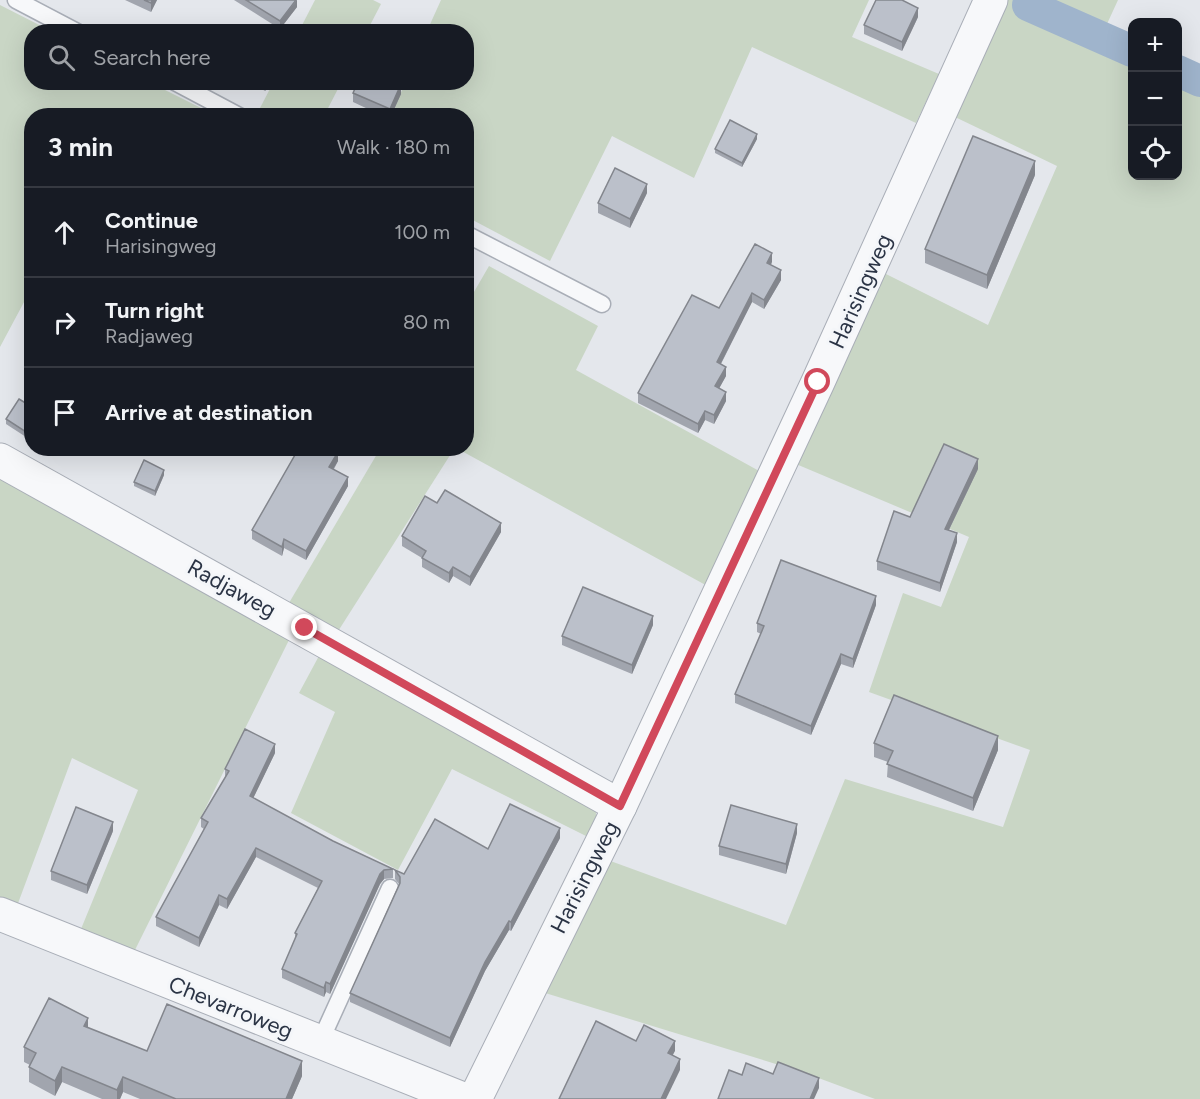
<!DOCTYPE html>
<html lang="en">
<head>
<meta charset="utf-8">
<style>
  :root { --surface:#171b24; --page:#20242c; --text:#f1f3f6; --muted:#9ea1a6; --line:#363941 }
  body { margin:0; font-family:Figtree,sans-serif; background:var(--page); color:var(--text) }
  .controls { position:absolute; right:18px; top:18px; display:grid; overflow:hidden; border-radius:12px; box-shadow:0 6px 24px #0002 }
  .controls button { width:54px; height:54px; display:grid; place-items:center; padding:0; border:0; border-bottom:2px solid var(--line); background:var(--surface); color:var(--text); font:30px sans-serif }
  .stop { position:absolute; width:18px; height:18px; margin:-14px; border:4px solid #d1495b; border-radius:50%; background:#fff }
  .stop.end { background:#d1495b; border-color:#fff; box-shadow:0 2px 6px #0008 }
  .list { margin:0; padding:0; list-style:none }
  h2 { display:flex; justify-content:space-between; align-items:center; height:78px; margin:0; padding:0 24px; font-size:26px }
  h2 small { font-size:20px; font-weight:400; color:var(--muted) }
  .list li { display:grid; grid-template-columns:39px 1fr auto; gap:18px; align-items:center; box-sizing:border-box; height:90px; padding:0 24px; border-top:2px solid var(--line) }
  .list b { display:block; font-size:22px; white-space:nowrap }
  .list p { margin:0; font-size:20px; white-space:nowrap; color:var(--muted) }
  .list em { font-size:20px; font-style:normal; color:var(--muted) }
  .icon { flex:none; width:33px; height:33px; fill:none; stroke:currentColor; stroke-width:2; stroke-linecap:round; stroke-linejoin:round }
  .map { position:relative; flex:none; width:1200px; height:1099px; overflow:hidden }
  .search { position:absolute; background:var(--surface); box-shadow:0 6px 24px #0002; left:24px; top:24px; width:450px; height:66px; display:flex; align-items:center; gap:15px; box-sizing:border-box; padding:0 21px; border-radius:24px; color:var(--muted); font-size:22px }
  .panel { position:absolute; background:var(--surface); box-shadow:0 6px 24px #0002; left:24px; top:108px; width:450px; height:348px; border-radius:24px }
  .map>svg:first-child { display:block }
  .green { fill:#c9d6c5 }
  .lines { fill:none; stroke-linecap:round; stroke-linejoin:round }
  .canal { stroke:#9fb4cc; stroke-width:32 }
  .service-casing { stroke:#a9aeb7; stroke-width:19 }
  .minor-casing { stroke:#a9aeb7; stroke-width:35 }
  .service { stroke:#f7f8fa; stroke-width:16 }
  .minor { stroke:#f7f8fa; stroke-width:33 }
  .wall { fill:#a1a5ae }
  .shaded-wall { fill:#83868d }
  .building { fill:#bbc0ca; stroke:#83868d; stroke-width:1.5 }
  .route { stroke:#d1495b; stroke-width:8 }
  .labels { text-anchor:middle; stroke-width:6; stroke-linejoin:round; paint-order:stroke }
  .street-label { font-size:22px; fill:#2b3445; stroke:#f4f6f9 }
</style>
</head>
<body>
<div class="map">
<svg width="1200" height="1099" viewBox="0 0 1200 1099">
  <rect width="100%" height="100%" fill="#e4e7ec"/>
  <g class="green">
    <polygon points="315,0 373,0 381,4 367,31 299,31"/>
    <polygon points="441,0 869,0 852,37 939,74 916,123 752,47 694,178 612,136 550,261 467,217 466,116 391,116 405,83 466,82 466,32 427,31"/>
    <polygon points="1006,0 1118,0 1101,37 1132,51 1132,176 1178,176 1178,71 1200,81 1200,1099 875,1099 805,1073 542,992 605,859 786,925 845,779 1003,827 1030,750 869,692 903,593 941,607 969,537 796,464 882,272 988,325 1057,166 955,117"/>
    <polygon points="0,5 51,31 32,32 32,82 151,83 215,115 32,116 31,289 0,347"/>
    <polygon points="273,83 274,82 341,83 324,116 274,115 260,108"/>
    <polygon points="489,266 598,326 576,370 761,472 711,588 458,449 466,448 467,304"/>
    <polygon points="380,449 454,449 335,636 286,608"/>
    <polygon points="0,473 291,636 134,952 81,929 138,790 72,758 17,906 0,900"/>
    <polygon points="320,654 596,802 596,818 590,838 452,769 398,870 291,813 335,712 299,693"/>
  </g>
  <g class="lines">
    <g class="canal">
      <polyline points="1028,5 1132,51"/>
      <polyline points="1178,71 1200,81"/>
    </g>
    <g class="service-casing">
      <g id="service">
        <polyline points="16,0 77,32"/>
        <polyline points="175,82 239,116"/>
        <polyline points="466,234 602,304"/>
        <polyline points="320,1042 390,888"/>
      </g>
    </g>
    <g class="minor-casing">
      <g id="minor">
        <polyline points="0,460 620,806"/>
        <polyline points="0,914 463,1099"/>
        <polyline points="475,1099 620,806 818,382 991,0"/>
      </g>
    </g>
    <use href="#service" class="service"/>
    <use href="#minor" class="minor"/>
  </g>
  <g class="wall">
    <polygon points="125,0 157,0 151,12"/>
    <polygon points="234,0 297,0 297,7 280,29"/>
    <polygon points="918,17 902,51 864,34 864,25"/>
    <polygon points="251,82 271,82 265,91"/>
    <polygon points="353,93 401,94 391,116 383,116 353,102"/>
    <polygon points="757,139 742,167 715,153 715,149"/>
    <polygon points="1035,175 987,289 925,263 925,249"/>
    <polygon points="647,193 630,228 598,213 598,203"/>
    <polygon points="772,262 771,265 781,280 764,309 752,302 721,364 726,376 719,388 726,401 714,424 705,420 698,433 638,403 638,393 719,308"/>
    <polygon points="32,407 26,437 6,424 6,419"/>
    <polygon points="335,450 338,461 334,469 348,486 306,560 284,548 282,556 252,539 252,530"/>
    <polygon points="978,469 949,530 957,542 940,592 877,570 877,561 910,517"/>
    <polygon points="164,475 155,496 134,486 134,482"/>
    <polygon points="437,503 501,532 470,586 453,576 449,583 422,567 422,558 402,546 402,536"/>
    <polygon points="876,605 853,668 841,664 811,735 735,703 735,694 761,634 757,632 757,623"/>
    <polygon points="653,625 632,674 562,645 562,636"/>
    <polygon points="874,743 998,750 973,811 887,777 888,762 874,757"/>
    <polygon points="275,753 253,798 333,841 393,869 393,878 384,879 380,884 330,994 326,992 324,997 282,978 282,969 295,939 295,933 318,888 256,857 227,909 219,905 199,947 156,926 156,917 204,829 201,827 201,818 225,778 225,769"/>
    <polygon points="113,831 87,894 51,880 51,871"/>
    <polygon points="797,833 786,874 719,855 719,846"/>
    <polygon points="560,838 511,931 509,930 485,971 450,1047 350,1002 350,993 399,884 395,879 395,870 404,874 488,849"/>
    <polygon points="88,1028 147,1051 302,1076 292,1099 140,1099 123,1092 120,1099 102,1099 62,1082 55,1096 29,1082 29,1067 30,1065 24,1062 24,1047"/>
  </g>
  <g class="shaded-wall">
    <polygon points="152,0 157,0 151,12 151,3"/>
    <polygon points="297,0 297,7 280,29 280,21"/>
    <polygon points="918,8 918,17 902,51 902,42"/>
    <polygon points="265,82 271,82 265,91"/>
    <polygon points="401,84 401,94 391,116 390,116 390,109"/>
    <polygon points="757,134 757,139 742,167 742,163"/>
    <polygon points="1035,161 1035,175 987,289 987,275"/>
    <polygon points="647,184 647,193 630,228 630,219"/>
    <polygon points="772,253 772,262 767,272 767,263"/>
    <polygon points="781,270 781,280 764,309 764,300"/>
    <polygon points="752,293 752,302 717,371 717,362"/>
    <polygon points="726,367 726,376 715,396 715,386"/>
    <polygon points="726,392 726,401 714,424 714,415"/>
    <polygon points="705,411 705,420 698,433 698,424"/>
    <polygon points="32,422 32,427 26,437 26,432"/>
    <polygon points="338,452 338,461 329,476 329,467"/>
    <polygon points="978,459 978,469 945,538 945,529"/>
    <polygon points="164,470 164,475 155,496 155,491"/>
    <polygon points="348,477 348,486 306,560 306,551"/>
    <polygon points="501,523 501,532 470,586 470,577"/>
    <polygon points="957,533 957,542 940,592 940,583"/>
    <polygon points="284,539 284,548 282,556 282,547"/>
    <polygon points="453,567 453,576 449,583 449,573"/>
    <polygon points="876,596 876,605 853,668 853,659"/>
    <polygon points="653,616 653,625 632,674 632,665"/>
    <polygon points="841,654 841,664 811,735 811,726"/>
    <polygon points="998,736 998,750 973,811 973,798"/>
    <polygon points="275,744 275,753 250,805 250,796"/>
    <polygon points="113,822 113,831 87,894 87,885"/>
    <polygon points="797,824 797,833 786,874 786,864"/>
    <polygon points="560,828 560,838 511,931 511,922"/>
    <polygon points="256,848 256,857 227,909 227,899"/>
    <polygon points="384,870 384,879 380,884 330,994 330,984 380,874"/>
    <polygon points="219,895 219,905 199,947 199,938"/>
    <polygon points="509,921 509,930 485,971 450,1047 450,1038 485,962"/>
    <polygon points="326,982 326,992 324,997 324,988"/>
    <polygon points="88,1018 88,1033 84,1026"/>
    <polygon points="675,1041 675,1051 668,1064 668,1053"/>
    <polygon points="680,1059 680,1070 666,1099 661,1099"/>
    <polygon points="302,1061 302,1076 292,1099 286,1099"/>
    <polygon points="62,1067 62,1082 55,1096 55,1081"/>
    <polygon points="123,1077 123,1092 120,1099 117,1099 117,1090"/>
    <polygon points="819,1078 819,1088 814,1099 810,1099"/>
  </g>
  <g class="building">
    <polygon points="144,0 152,0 151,3"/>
    <polygon points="246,0 296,0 280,21"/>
    <polygon points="876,0 902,0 918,8 902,42 864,25"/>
    <polygon points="358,82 396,82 401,84 390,109 353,93"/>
    <polygon points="730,120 757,134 742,163 715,149"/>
    <polygon points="973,136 1035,161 987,275 925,249"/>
    <polygon points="615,168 647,184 630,219 598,203"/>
    <polygon points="755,244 772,253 767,263 781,270 764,300 752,293 717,362 726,367 715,386 726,392 714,415 705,411 698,424 638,393 692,295 719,308"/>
    <polygon points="19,399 32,407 32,422 26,432 6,419"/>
    <polygon points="944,444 978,459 945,529 957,533 940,583 877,561 894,511 910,517"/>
    <polygon points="299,448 333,448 338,452 329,467 348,477 306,551 284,539 282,547 252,530"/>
    <polygon points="144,460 164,470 155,491 134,482"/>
    <polygon points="445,490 501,523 470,577 453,567 449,573 422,558 426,551 402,536 425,496 437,503"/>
    <polygon points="781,560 876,596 853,659 841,654 811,726 735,694 764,626 757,623"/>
    <polygon points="583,587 653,616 632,665 562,636"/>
    <polygon points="894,695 998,736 973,798 887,764 893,751 874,743"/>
    <polygon points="245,729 275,744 250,796 333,841 393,869 384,870 380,874 330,984 326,982 324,988 282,969 297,934 295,933 322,881 256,848 227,899 219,895 199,938 156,917 208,822 201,818 229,771 225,769"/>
    <polygon points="510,804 560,828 511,922 509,921 485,962 450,1038 350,993 400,883 400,877 395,870 404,874 435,819 488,849"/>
    <polygon points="731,805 797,824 786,864 719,846"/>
    <polygon points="76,807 113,822 87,885 51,871"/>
    <polygon points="49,998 88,1018 84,1026 147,1051 167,1004 302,1061 286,1099 176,1099 123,1077 117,1090 62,1067 55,1081 29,1067 36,1053 24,1047"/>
    <polygon points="596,1021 636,1041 644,1025 675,1041 668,1053 680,1059 661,1099 559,1099"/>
    <polygon points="778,1062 819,1078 810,1099 718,1099 729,1070 742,1075 746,1063 773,1074"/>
  </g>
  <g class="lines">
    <polyline class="route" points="305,628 620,806 818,382"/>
  </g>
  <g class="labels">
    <g class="street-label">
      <text transform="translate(860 291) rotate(-66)" y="8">Harisingweg</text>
      <text transform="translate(232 588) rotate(29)" y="8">Radjaweg</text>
      <text transform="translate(584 877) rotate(-63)" y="8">Harisingweg</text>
      <text transform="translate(231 1007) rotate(22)" y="8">Chevarroweg</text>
    </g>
  </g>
</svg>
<div class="controls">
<button>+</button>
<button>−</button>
<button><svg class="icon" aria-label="locate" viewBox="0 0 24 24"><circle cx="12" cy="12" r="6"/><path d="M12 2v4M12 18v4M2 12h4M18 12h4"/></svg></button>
</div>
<div class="stop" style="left:818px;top:382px"></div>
<div class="stop end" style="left:305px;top:628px"></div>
<div class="search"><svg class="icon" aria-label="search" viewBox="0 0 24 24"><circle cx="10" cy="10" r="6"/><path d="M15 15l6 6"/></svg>Search here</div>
<section class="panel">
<h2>3 min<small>Walk · 180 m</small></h2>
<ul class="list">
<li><svg class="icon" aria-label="ahead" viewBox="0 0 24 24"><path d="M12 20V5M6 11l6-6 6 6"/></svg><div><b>Continue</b><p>Harisingweg</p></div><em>100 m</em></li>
<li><svg class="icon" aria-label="right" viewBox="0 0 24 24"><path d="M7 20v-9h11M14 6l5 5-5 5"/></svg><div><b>Turn right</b><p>Radjaweg</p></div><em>80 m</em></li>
<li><svg class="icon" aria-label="arrive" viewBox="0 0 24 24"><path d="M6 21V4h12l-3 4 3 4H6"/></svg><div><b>Arrive at destination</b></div></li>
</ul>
</section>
</div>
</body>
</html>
